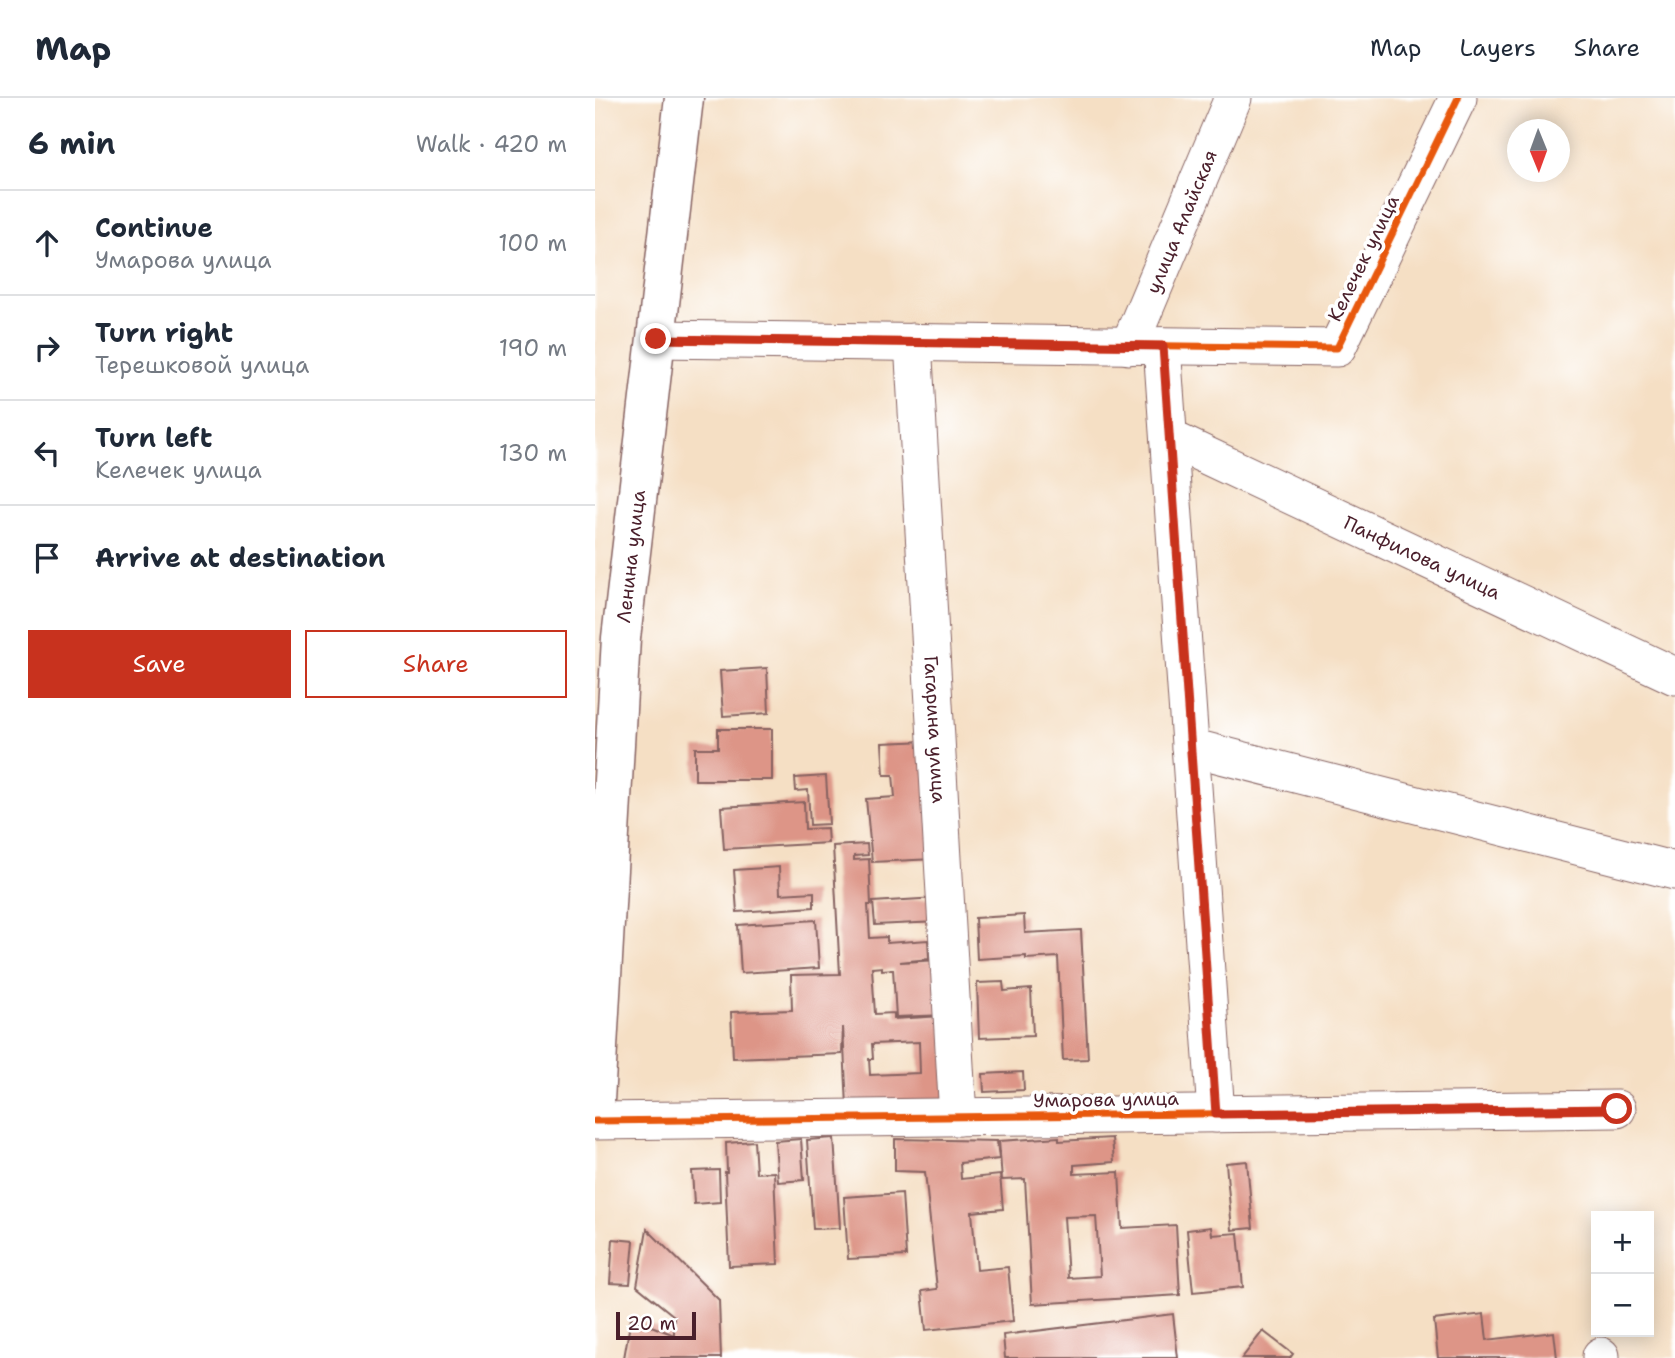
<!DOCTYPE html>
<html lang="en">
<head>
<meta charset="utf-8">
<style>
  :root { --surface:#fff; --page:#f6f6f7; --text:#1f2937; --muted:#747a83; --line:#e0e1e3; --accent:#c8321e }
  body { margin:0; font-family:"Shantell Sans",sans-serif; background:var(--page); color:var(--text) }
  .controls { position:absolute; right:21px; bottom:21px; display:grid; overflow:hidden; border-radius:0px; box-shadow:0 4px 18px #0003 }
  .controls button { width:63px; height:63px; display:grid; place-items:center; padding:0; border:0; border-bottom:2px solid var(--line); background:var(--surface); color:var(--text); font:35px sans-serif }
  .compass { position:absolute; left:912px; top:21px; width:63px; height:63px; border-radius:50%; background:var(--surface); box-shadow:0 4px 18px #0003; rotate:179deg }
  .scale { position:absolute; left:21px; bottom:18px; width:80px; box-sizing:border-box; padding-left:7px; border:4px solid #4a1f2b; border-top:0; font-size:19px; line-height:24px; white-space:nowrap; color:#4a1f2b; -webkit-text-stroke:5px #fff; paint-order:stroke }
  .stop { position:absolute; width:21px; height:21px; margin:-16px; border:5px solid #c8321e; border-radius:50%; background:#fff }
  .stop.end { background:#c8321e; border-color:#fff; box-shadow:0 2px 7px #0008 }
  .list { margin:0; padding:0; list-style:none }
  h2 { display:flex; justify-content:space-between; align-items:center; height:91px; margin:0; padding:0 28px; font-size:30px }
  h2 small { font-size:23px; font-weight:400; color:var(--muted) }
  .list li { display:grid; grid-template-columns:46px 1fr auto; gap:21px; align-items:center; box-sizing:border-box; height:105px; padding:0 28px; border-top:2px solid var(--line) }
  .list b { display:block; font-size:26px; white-space:nowrap }
  .list p { margin:0; font-size:23px; white-space:nowrap; color:var(--muted) }
  .list em { font-size:23px; font-style:normal; color:var(--muted) }
  .actions { display:flex; gap:14px; padding:21px 28px }
  .actions a { flex:1; padding:16px 0; border:2px solid var(--accent); border-radius:0px; text-align:center; font-size:24px; color:var(--accent) }
  .actions .main { background:var(--accent); color:#fff }
  .icon { flex:none; width:38px; height:38px; fill:none; stroke:currentColor; stroke-width:2; stroke-linecap:round; stroke-linejoin:round }
  .map { position:relative; flex:none; width:1080px; height:1260px; overflow:hidden }
  header { display:flex; align-items:center; gap:42px; box-sizing:border-box; height:98px; padding:0 35px; background:var(--surface); border-bottom:2px solid var(--line) }
  header strong { font-size:33px }
  nav { display:flex; gap:38px; margin-inline-start:auto; font-size:24px }
  main { display:flex }
  aside { flex:1; background:var(--surface) }
  .map>svg:first-child { display:block }
  .building { fill:#dd9587; fill-rule:evenodd }
  .lines { fill:none; stroke-linecap:round; stroke-linejoin:round }
  .minor-casing { stroke:#866261; stroke-width:39 }
  .major-casing { stroke:#866261; stroke-width:41 }
  .minor { stroke:#fff; stroke-width:37 }
  .major { stroke:#fff; stroke-width:38 }
  .cycleway-casing { stroke:#fff; stroke-width:11 }
  .cycleway { stroke:#e8590c; stroke-width:7 }
  .route { stroke:#c8321e; stroke-width:9 }
  .labels { text-anchor:middle; stroke-width:7; stroke-linejoin:round; paint-order:stroke }
  .street-label { font-size:19px; fill:#4a1f2b; stroke:#fff }
</style>
</head>
<body>
<header>
<strong>Map</strong>
<nav><a>Map</a><a>Layers</a><a>Share</a></nav>
</header>
<main>
<aside>
<h2>6 min<small>Walk · 420 m</small></h2>
<ul class="list">
<li><svg class="icon" aria-label="ahead" viewBox="0 0 24 24"><path d="M12 20V5M6 11l6-6 6 6"/></svg><div><b>Continue</b><p>Умарова улица</p></div><em>100 m</em></li>
<li><svg class="icon" aria-label="right" viewBox="0 0 24 24"><path d="M7 20v-9h11M14 6l5 5-5 5"/></svg><div><b>Turn right</b><p>Терешковой улица</p></div><em>190 m</em></li>
<li><svg class="icon" aria-label="left" viewBox="0 0 24 24"><path d="M17 20v-9H6M10 6l-5 5 5 5"/></svg><div><b>Turn left</b><p>Келечек улица</p></div><em>130 m</em></li>
<li><svg class="icon" aria-label="arrive" viewBox="0 0 24 24"><path d="M6 21V4h12l-3 4 3 4H6"/></svg><div><b>Arrive at destination</b></div></li>
</ul>
<div class="actions"><a class="main">Save</a><a>Share</a></div>
</aside>
<div class="map">
<svg width="1080" height="1260" viewBox="0 0 1080 1260">
  <rect width="100%" height="100%" fill="#fff"/>
  <filter id="ink" filterUnits="userSpaceOnUse"><feTurbulence type="fractalNoise" baseFrequency=".0143" numOctaves="2"/><feDisplacementMap in="SourceGraphic" scale="14" xChannelSelector="R" yChannelSelector="G"/><feConvolveMatrix kernelMatrix="1 2 1 2 8 2 1 2 1" color-interpolation-filters="sRGB"/></filter>
  <filter id="wash" filterUnits="userSpaceOnUse"><feTurbulence type="fractalNoise" baseFrequency=".00686" numOctaves="4" result="noise"/><feDisplacementMap in="SourceGraphic" scale="28" xChannelSelector="R" yChannelSelector="G"/><feGaussianBlur stdDeviation="1.57" result="paint"/><feColorMatrix in="noise" values="0 0 0 0 0 0 0 0 0 0 0 0 0 0 0 0 0 1.4 0 .05"/><feComposite in="paint" operator="in"/></filter>
  <g filter="url(#wash)">
    <rect width="100%" height="100%" fill="#f5dfc4"/>
    <g id="blocks">
      <g class="building">
        <polygon points="172,570 174,615 128,618 125,573"/>
        <polygon points="123,631 177,631 177,682 100,682 100,650 123,650"/>
        <polygon points="332,643 339,761 277,764 271,701 300,699 298,677 289,677 287,645"/>
        <polygon points="231,678 234,726 215,727 213,692 201,693 200,680"/>
        <polygon points="209,704 210,731 232,730 233,745 129,751 126,709"/>
        <path d="M272 746 273 757 259 758V762L274 761 276 807H273L275 840 292 839V845L333 842 334 861 305 864 348 862 350 917 301 919 298 871 287 872V869L277 870 280 916 299 915V921L348 918 353 1003 252 1008 248 929 247 956 138 960 136 914 197 912 196 877 245 876 238 748ZM324 944 325 975 275 977 274 961H278L277 946Z"/>
        <polygon points="184,769 185,796 219,794 219,809 142,814 139,772"/>
        <polygon points="341,800 343,824 280,827 278,804"/>
        <polygon points="429,817 430,835 486,832 493,961 468,962 463,859 431,861 431,858 382,861 380,820"/>
        <polygon points="221,822 224,870 146,875 143,827"/>
        <polygon points="408,884 409,893 436,891 438,938 384,940 382,885"/>
        <polygon points="428,974 429,992 389,994 388,976"/>
        <path d="M464 1039V1043L517 1040 519 1064 479 1067V1076L524 1074 527 1130 581 1127 585 1197 437 1206 430 1081 407 1082 404 1043ZM501 1118 505 1178 473 1180 469 1119Z"/>
        <polygon points="239,1040 245,1130 218,1131 212,1042"/>
        <polygon points="206,1041 209,1082 183,1084 180,1043"/>
        <polygon points="300,1041 402,1043 404,1061 365,1065 366,1081 405,1077 408,1111 377,1114 382,1172 413,1169 418,1223 331,1232 327,1193 342,1191 330,1074 300,1073"/>
        <polygon points="159,1043 161,1075 179,1074 183,1166 134,1168 130,1074 132,1074 131,1045"/>
        <polygon points="652,1063 658,1130 637,1132 631,1065"/>
        <polygon points="124,1072 125,1104 99,1106 97,1073"/>
        <polygon points="307,1095 311,1158 253,1161 249,1099"/>
        <polygon points="616,1129 617,1137 643,1135 648,1189 598,1194 592,1132"/>
        <polygon points="52,1131 124,1202 126,1260 29,1260 36,1220 79,1237 79,1218 42,1188"/>
        <polygon points="18,1141 39,1143 35,1186 15,1185"/>
        <polygon points="578,1216 583,1260 410,1260 408,1237"/>
        <polygon points="889,1216 892,1242 959,1234 962,1260 843,1260 839,1222"/>
        <polygon points="668,1233 698,1256 695,1260 647,1260"/>
      </g>
    </g>
  </g>
  <g filter="url(#ink)">
    <use href="#blocks" fill-opacity="0" stroke="#866261" stroke-width="2"/>
    <g class="lines">
      <g class="minor-casing">
        <g id="minor">
          <polyline points="61,241 742,250 863,0"/>
          <path id="s1" d="M318 244 363 1019"/>
          <path id="s2" d="M534 248 638 0"/>
          <polyline points="567,248 621,1016"/>
          <path id="s3" d="M574 340 1080 578"/>
          <polyline points="595,649 1080,773"/>
          <polyline points="0,1023 1022,1011"/>
          <polyline points="1006,1258 1006,1260"/>
        </g>
      </g>
      <g class="major-casing">
        <g id="major">
          <path id="s4" d="M0 1003 26 540 89 0"/>
        </g>
      </g>
      <use href="#minor" class="minor"/>
      <use href="#major" class="major"/>
      <g class="cycleway-casing">
        <g id="cycleway">
          <polyline points="61,241 742,250 863,0"/>
          <polyline points="0,1023 1022,1011"/>
        </g>
      </g>
      <use href="#cycleway" class="cycleway"/>
    </g>
  </g>
  <g class="lines" filter="url(#ink)">
    <polyline class="route" points="61,241 568,248 621,1016 1022,1011"/>
  </g>
  <g class="labels">
    <g class="street-label">
      <text dy="7" stroke="none"><textPath href="#s2" startOffset="135">улица Алайская</textPath></text>
      <text transform="translate(768 160) rotate(-64)" y="7">Келечек улица</text>
      <text dy="7" stroke="none"><textPath href="#s4" startOffset="546">Ленина улица</textPath></text>
      <text dy="7" stroke="none"><textPath href="#s3" startOffset="280">Панфилова улица</textPath></text>
      <text dy="7" stroke="none"><textPath href="#s1" startOffset="388">Гагарина улица</textPath></text>
      <text transform="translate(511 1001) rotate(-1)" y="7">Умарова улица</text>
    </g>
  </g>
</svg>
<div class="controls">
<button>+</button>
<button>−</button>
</div>
<svg class="compass" viewBox="-18 -18 36 36"><path d="M0-13l5 13h-10z" fill="#e53935"/><path d="M0 13l5-13h-10z" fill="#747a83"/></svg>
<div class="scale">20 m</div>
<div class="stop" style="left:1022px;top:1011px"></div>
<div class="stop end" style="left:61px;top:241px"></div>
</div>
</main>
</body>
</html>
